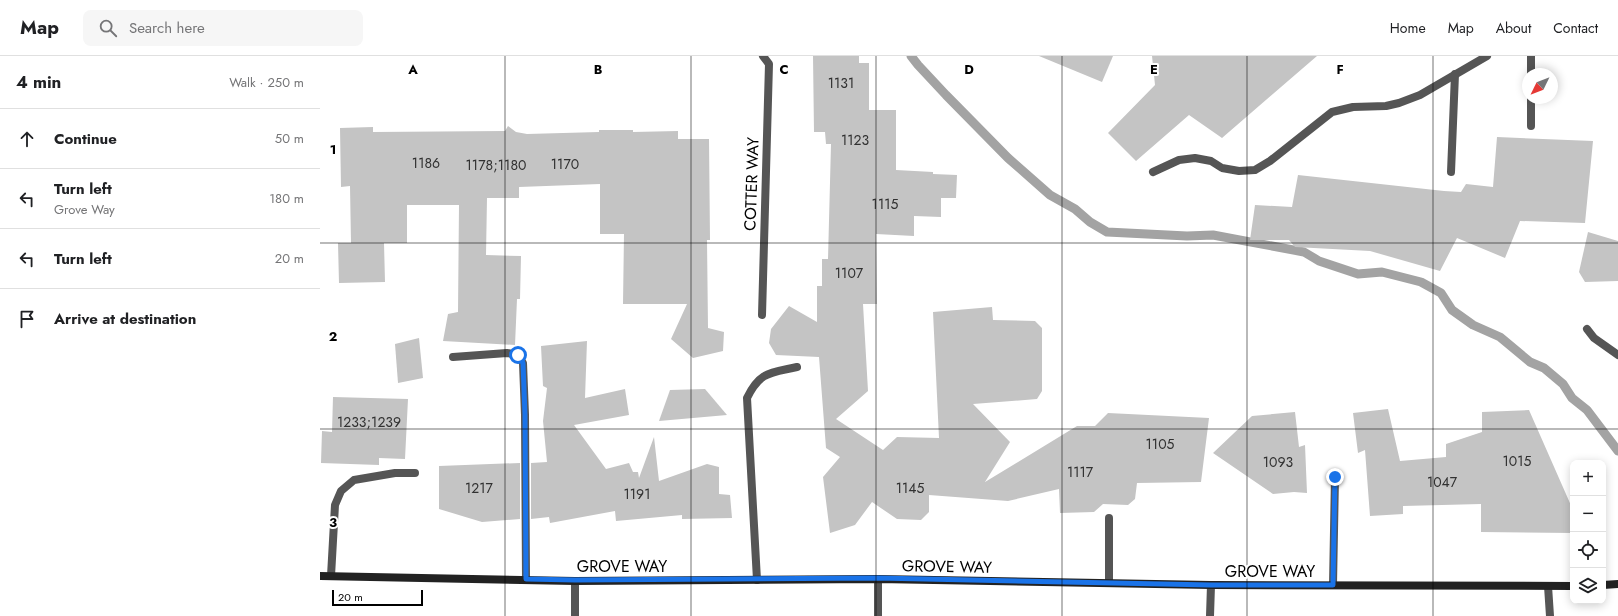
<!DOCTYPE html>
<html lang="en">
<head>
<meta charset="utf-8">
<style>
  :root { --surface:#fff; --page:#f6f6f6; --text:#202124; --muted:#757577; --line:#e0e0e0 }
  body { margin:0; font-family:Jost,sans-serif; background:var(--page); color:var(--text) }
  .controls { position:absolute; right:12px; bottom:12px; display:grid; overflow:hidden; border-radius:8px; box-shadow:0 2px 10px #0003 }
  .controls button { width:36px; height:36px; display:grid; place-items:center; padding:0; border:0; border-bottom:1px solid var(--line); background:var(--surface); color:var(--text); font:20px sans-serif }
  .compass { position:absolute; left:1202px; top:12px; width:36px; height:36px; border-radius:50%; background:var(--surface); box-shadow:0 2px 10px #0003; rotate:227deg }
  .scale { position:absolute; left:12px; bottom:10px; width:91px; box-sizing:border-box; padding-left:4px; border:2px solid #000; border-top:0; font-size:11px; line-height:14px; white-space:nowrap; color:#000; -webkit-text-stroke:3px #fff; paint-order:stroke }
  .stop { position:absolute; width:12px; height:12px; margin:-9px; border:3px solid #1a73e8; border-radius:50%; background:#fff }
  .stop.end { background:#1a73e8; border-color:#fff; box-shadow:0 1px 4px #0008 }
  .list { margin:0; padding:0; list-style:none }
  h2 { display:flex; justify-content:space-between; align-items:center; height:52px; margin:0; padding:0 16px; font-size:17px }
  h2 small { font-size:13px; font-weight:400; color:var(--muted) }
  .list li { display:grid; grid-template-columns:26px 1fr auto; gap:12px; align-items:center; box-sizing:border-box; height:60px; padding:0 16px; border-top:1px solid var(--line) }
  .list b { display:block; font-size:15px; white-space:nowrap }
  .list p { margin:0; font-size:13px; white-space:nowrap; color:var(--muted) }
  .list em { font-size:13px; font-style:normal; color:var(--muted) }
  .icon { flex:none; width:22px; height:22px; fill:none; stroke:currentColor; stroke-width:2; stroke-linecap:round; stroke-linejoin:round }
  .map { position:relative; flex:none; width:1298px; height:560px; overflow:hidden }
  header { display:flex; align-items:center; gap:24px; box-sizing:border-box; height:56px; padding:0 20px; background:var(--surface); border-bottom:1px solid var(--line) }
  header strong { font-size:19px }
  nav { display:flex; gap:22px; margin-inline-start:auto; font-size:14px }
  .search { width:280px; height:36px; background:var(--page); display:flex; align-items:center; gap:10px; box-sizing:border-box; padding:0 14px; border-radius:8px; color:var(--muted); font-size:15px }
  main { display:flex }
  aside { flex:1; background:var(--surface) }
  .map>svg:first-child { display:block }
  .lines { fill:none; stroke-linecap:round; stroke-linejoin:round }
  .stream { stroke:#a3a3a3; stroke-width:9 }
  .building { fill:#c4c4c4 }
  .service { stroke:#555; stroke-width:8 }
  .minor { stroke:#555; stroke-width:8 }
  .secondary { stroke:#222; stroke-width:8 }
  .route { stroke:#1a73e8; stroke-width:5 }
  .grid { fill:none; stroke:#000; stroke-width:1; stroke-opacity:0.55 }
  .labels { text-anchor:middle; stroke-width:4; stroke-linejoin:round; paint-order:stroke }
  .number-label { font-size:14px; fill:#313131 }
  .street-label { font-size:16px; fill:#000; stroke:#fff }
  .grid-label { font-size:13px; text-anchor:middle; font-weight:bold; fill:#000; stroke:#fff; stroke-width:4; stroke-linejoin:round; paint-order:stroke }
</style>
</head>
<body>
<header>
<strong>Map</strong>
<div class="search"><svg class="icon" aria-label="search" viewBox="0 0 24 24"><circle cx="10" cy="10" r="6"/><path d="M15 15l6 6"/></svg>Search here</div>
<nav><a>Home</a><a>Map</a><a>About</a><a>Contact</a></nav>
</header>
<main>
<aside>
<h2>4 min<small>Walk · 250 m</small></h2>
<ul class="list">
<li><svg class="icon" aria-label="ahead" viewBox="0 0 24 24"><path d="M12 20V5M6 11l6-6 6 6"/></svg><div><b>Continue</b></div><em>50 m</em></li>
<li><svg class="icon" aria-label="left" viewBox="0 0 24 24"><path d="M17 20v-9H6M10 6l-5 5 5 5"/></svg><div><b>Turn left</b><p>Grove Way</p></div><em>180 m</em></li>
<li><svg class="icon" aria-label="left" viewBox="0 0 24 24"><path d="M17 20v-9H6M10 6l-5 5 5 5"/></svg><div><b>Turn left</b></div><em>20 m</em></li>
<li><svg class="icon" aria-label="arrive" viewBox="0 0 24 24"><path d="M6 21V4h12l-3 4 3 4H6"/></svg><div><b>Arrive at destination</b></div></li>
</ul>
</aside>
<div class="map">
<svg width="1298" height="560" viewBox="0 0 1298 560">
  <rect width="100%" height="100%" fill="#fff"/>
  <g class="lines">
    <polyline class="stream" points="591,0 598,9 626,39 688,102 730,139 755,153 770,166 787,176 867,180 893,179 984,196 999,205 1038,218 1062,216 1101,226 1121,237 1132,254 1153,269 1180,281 1210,306 1224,312 1243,328 1252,342 1267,354 1298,395"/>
  </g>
  <g class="building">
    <polygon points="493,0 539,0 539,7 549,7 549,54 576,54 576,114 613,116 613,118 637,119 636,142 621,142 621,161 594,160 594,180 556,178 557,248 543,248 548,335 516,363 563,394 577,381 619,382 613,256 672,251 673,264 715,265 722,272 722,335 717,343 653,348 690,386 665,426 757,370 775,370 788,357 889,362 881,426 817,427 815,443 808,449 783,448 774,456 740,457 739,433 688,445 609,439 609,456 601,464 577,463 552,446 535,469 510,477 503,421 520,401 506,392 499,301 456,299 449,287 451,273 469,250 497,266 497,230 502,230 502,203 508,203 511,88 506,88 505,76 494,76"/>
    <polygon points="719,0 793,0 782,26"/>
    <polygon points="832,0 997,0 902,82 869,59 816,105 788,77 835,29"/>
    <polygon points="188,70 196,76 207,78 279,76 279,74 313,74 313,76 358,75 358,83 389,83 390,184 387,184 388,272 404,276 403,295 373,302 351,283 367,248 303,248 304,178 280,178 280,128 199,131 199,142 167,142 166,199 201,200 200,243 197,243 195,289 123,285 128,258 138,256 139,149 87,149 87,187 64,187 65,226 19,227 18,187 31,187 30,130 21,131 20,72 53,71 53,76 185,75"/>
    <polygon points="1177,81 1273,85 1265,167 1200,165 1185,202 1137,182 1120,215 1050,195 975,191 969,184 930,184 935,149 972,151 978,119 1124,135 1141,136 1146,128 1173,131"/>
    <polygon points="1268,176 1298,185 1298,225 1265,226 1259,216"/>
    <polygon points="99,282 103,322 78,327 75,288"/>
    <polygon points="267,285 265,342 305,333 309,359 254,369 286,413 309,407 313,416 318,416 319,422 334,381 339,425 387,408 399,411 399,438 410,439 412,462 362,463 362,459 296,465 295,455 230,467 229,461 211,463 211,407 227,406 223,365 227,332 223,330 221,290"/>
    <polygon points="385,333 407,359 339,365 350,334"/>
    <polygon points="13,341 88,343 85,403 59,402 59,409 1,407 2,375 12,376"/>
    <polygon points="1068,353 1080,405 1126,401 1126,388 1162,376 1162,356 1209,354 1253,454 1253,477 1161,476 1161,448 1083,450 1083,458 1050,460 1045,394 1038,397 1033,357"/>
    <polygon points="975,356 979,391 985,389 987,437 974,436 953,438 893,397 932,360"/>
    <polygon points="200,407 200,463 162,466 119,453 119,410"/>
  </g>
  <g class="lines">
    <g class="service">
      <polyline points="1211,0 1211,18"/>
      <polyline points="1211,42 1211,70"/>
      <polyline points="1131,116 1135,18"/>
      <polyline points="1267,273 1274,282 1298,299"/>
      <polyline points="133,301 187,297 198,299 203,307 205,359 206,523"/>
      <polyline points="789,462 789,527"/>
      <polyline points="11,520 15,449 21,435 34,424 75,417 95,417"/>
      <polyline points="558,523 558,560"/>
      <path d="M437 524 427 342C440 315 451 317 477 311"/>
      <polyline points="1013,529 1015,421"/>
      <polyline points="1228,530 1230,560"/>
    </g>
    <g class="minor">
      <polyline points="833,116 859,104 875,102 891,105 902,112 919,115 935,114 950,105 1012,56 1033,51 1066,50 1079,47 1100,39 1167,0"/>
      <polyline points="442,259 449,8 443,0"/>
      <polyline points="255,560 255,525"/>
      <polyline points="890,560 891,529"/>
    </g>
    <g class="secondary">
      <polyline points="0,520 255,525 558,523 891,529 1253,530"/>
      <polyline points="1283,529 1298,528"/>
    </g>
  </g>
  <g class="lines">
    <polyline class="route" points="198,299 203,307 205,359 206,523 255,524 558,522 891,529 1013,529 1015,421"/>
  </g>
  <path class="grid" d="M185 0V560M371 0V560M556 0V560M742 0V560M927 0V560M1113 0V560M0 187H1298M0 373H1298"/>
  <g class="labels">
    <g class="number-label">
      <text x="521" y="32">1131</text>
      <text x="535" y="89">1123</text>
      <text x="106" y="112">1186</text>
      <text x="245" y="113">1170</text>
      <text x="176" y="114">1178;1180</text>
      <text x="565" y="153">1115</text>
      <text x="529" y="222">1107</text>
      <text x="49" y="371">1233;1239</text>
      <text x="840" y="393">1105</text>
      <text x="1197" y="410">1015</text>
      <text x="958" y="411">1093</text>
      <text x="760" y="421">1117</text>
      <text x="1122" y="431">1047</text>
      <text x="159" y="437">1217</text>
      <text x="590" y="437">1145</text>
      <text x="317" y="443">1191</text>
    </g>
    <g class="street-label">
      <text transform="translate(431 128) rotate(-88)" y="6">COTTER WAY</text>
      <text x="302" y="516">GROVE WAY</text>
      <text transform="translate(627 510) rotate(1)" y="6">GROVE WAY</text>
      <text x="950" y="521">GROVE WAY</text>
    </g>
  </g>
  <g class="grid-label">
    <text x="93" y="18">A</text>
    <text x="278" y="18">B</text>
    <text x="464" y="18">C</text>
    <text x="649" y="18">D</text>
    <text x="834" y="18">E</text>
    <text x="1020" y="18">F</text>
    <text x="13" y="98">1</text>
    <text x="13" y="285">2</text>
    <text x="13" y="471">3</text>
  </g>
</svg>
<div class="controls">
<button>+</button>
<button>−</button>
<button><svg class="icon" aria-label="locate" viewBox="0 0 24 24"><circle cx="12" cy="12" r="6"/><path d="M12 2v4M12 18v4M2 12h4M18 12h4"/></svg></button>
<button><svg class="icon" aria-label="layers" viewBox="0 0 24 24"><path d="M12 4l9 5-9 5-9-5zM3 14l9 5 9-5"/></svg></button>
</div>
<svg class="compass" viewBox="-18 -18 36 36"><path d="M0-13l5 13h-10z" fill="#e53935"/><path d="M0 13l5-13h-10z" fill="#757577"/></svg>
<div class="scale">20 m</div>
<div class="stop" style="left:198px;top:299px"></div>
<div class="stop end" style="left:1015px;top:421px"></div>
</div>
</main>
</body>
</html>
